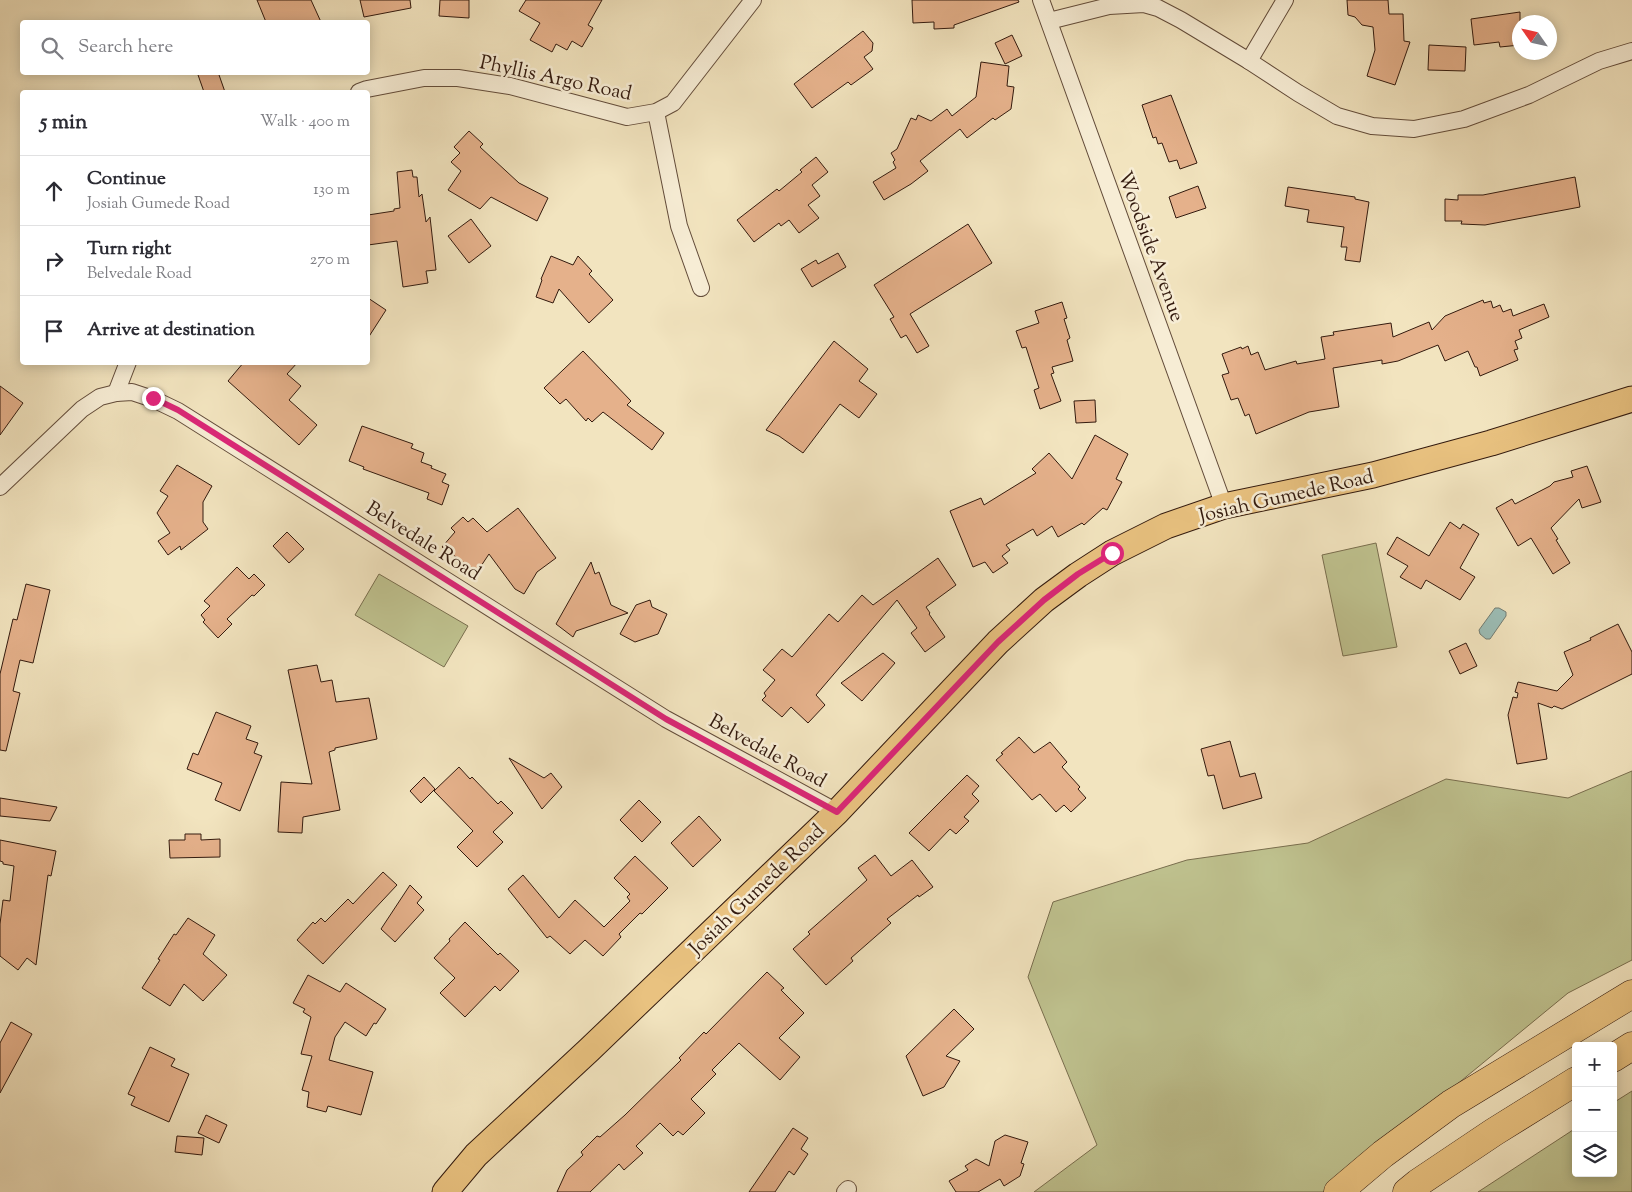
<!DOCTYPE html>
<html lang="en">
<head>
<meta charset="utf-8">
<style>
  :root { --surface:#fff; --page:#f2f2f3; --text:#2b2b33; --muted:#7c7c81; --line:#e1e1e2 }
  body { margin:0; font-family:"Sorts Mill Goudy",serif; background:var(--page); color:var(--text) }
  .controls { position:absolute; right:15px; bottom:15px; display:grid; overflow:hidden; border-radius:5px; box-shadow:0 2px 12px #0003 }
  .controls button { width:45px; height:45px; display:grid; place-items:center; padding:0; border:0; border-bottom:1px solid var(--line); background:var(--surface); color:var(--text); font:25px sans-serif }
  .compass { position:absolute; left:1512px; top:15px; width:45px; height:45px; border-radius:50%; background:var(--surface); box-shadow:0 2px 12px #0003; rotate:304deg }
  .stop { position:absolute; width:15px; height:15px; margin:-11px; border:4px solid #db2777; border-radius:50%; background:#fff }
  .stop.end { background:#db2777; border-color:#fff; box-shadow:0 1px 5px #0008 }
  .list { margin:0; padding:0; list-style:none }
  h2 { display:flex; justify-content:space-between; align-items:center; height:65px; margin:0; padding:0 20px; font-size:21px }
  h2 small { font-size:16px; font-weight:400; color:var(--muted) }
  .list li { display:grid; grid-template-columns:32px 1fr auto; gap:15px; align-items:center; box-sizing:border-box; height:70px; padding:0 20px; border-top:1px solid var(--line) }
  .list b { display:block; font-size:19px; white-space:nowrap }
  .list p { margin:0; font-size:16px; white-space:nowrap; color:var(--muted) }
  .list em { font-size:16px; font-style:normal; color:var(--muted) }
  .icon { flex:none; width:28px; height:28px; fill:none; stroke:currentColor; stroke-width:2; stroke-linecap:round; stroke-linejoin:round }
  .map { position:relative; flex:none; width:1632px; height:1192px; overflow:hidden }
  .search { position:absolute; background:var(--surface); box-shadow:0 2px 12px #0003; left:20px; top:20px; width:350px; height:55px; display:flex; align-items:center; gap:12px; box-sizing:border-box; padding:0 18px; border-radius:5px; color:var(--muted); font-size:19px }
  .panel { position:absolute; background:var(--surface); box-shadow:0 2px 12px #0003; left:20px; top:90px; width:350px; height:275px; border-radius:5px }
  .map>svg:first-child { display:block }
  .green { fill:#bfc28f; stroke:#796e4e }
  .water { fill:#9cbeb7; stroke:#727c73 }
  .building { fill:#e5b18b; stroke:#331a0e }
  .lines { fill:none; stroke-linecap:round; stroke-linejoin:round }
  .minor-casing { stroke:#634c3a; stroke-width:18 }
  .primary-casing { stroke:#331a0e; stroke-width:27 }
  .motorway-casing { stroke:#331a0e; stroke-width:29 }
  .minor { stroke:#f7edd5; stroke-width:16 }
  .primary { stroke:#e9c280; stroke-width:25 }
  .motorway { stroke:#e9c280; stroke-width:28 }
  .route { stroke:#db2777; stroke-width:6 }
  .labels { text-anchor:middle; stroke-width:5; stroke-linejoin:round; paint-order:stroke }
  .street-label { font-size:20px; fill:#331a0e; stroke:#f7edd5 }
</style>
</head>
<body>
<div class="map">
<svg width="1632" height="1192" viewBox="0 0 1632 1192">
  <rect width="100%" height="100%" fill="#f2e4bf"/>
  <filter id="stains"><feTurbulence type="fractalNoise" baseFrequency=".004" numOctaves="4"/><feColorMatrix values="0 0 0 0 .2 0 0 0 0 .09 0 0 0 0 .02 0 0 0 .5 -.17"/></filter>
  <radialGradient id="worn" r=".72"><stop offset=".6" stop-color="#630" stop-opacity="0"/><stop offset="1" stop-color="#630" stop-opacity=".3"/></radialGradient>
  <g class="green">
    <polygon points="1376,543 1397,647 1343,656 1322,555"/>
    <polygon points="379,574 468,626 444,667 355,615"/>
    <polygon points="1632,771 1632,960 1568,993 1326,1192 1034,1192 1097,1145 1028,977 1053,902 1187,860 1308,843 1446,779 1568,798"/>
    <polygon points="1632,1091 1632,1192 1478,1192 1576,1128 1576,1173 1613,1173 1613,1103"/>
  </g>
  <polygon class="water" points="1495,608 1499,608 1506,612 1506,616 1490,639 1486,639 1480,634 1479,630"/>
  <g class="building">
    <polygon points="257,0 311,0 321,22 266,22"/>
    <polygon points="360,0 410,0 411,8 364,17"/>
    <polygon points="440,0 469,0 469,18 439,16"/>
    <polygon points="526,0 602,0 588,25 593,28 582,47 572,41 567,50 556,44 552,52 530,40 540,23 519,11"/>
    <polygon points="912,0 1018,0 1019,2 954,25 954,28 934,29 934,22 913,23"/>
    <polygon points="1347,0 1388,0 1389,14 1403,14 1404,41 1410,42 1395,85 1367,76 1375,50 1373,27 1362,25 1355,17 1348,15"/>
    <polygon points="1520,12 1520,45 1500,47 1499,42 1474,45 1471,19"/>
    <polygon points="863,31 873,43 872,51 864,57 873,69 851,85 848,82 812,108 794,84"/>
    <polygon points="1012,35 1022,56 1005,64 995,43"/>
    <polygon points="1429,45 1466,47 1465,71 1428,70"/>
    <polygon points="981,62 1009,66 1007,86 1014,87 1011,109 995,120 993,118 967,138 960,129 920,161 928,171 911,184 884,200 873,182 896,168 893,162 895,160 891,153 897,149 911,118 916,120 918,115 931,121 947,109 952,116 976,97"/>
    <polygon points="197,72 218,72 225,92 204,92"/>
    <polygon points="1171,95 1197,163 1180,169 1177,160 1169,162 1162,143 1158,144 1156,137 1153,138 1142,105"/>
    <polygon points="469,131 483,144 480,147 519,183 548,198 537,221 491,197 480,209 448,190 461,171 451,162 460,153 454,147"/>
    <polygon points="816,157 828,172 812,185 820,196 808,205 819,218 799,233 789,220 781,226 779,223 754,242 737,220 777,189 779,191 802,172 800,170"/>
    <polygon points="412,170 413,177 417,177 419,197 422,194 426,222 430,217 436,270 426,271 428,283 403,287 397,241 368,245 368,215 394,211 394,209 400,208 397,172"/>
    <polygon points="1575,177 1580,207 1485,225 1461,224 1462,221 1445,221 1445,199 1458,200 1458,195 1483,195"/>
    <polygon points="1198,186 1206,208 1176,218 1169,197"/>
    <polygon points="1288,187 1355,197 1355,199 1369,202 1360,262 1345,260 1347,247 1341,247 1344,227 1307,222 1309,210 1285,206"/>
    <polygon points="471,219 491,246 469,263 448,236"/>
    <polygon points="968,224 992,263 910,314 929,346 917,353 906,335 901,338 890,319 894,317 874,285"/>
    <polygon points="838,253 846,267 812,287 801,269 816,260 818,264"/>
    <polygon points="551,256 573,265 578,256 592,271 589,274 613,300 589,323 559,289 553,303 536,297 542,280 541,279"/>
    <polygon points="368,298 386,310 368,338"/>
    <polygon points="1483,300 1484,303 1491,301 1493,308 1500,305 1503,312 1511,309 1513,316 1544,304 1549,317 1519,330 1522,338 1515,341 1518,349 1514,350 1518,360 1480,376 1477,367 1475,367 1468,351 1445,361 1438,345 1398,361 1382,364 1382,360 1333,368 1339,407 1309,412 1256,434 1249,414 1245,416 1238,398 1231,400 1222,375 1229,373 1222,354 1241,347 1242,349 1248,346 1251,355 1258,352 1265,370 1296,361 1297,364 1325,359 1321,337 1334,335 1333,332 1391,323 1393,337 1429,322 1432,330 1445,316"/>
    <polygon points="1062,302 1067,318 1064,319 1070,338 1067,340 1073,361 1052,367 1054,373 1051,374 1061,401 1040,409 1034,390 1039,388 1026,347 1022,348 1016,331 1039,323 1035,311"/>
    <polygon points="834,341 868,369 859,381 877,394 859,418 840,404 803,453 779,436 766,430"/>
    <polygon points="583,351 631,401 627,405 664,433 652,450 603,412 592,422 588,418 586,421 566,399 560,404 544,388"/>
    <polygon points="244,362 298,362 287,374 301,386 289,400 317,425 299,445 228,381"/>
    <polygon points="0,386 23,403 0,435"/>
    <polygon points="1095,400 1096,422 1076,423 1074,401"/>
    <polygon points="362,426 413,444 411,448 424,453 421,462 432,466 431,468 446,474 442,482 449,485 442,505 427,499 429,493 363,469 364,467 349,461"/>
    <polygon points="1095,435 1128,454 1116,479 1122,482 1107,510 1103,508 1084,525 1082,523 1058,537 1052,526 1037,536 1033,529 1006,545 1010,550 1002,556 1008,563 993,573 985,562 973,567 950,511 981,498 984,505 1036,473 1032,469 1049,453 1072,479"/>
    <polygon points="177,465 212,486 203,502 203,522 208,529 181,550 180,546 168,555 158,541 170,533 157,513 168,496 160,491"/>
    <polygon points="1587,466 1601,502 1582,508 1579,499 1551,528 1558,539 1556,540 1570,563 1553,574 1531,538 1518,546 1496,508 1512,499 1515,504 1550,486 1554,482 1573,477 1571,471"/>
    <polygon points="518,508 556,558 537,572 524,594 515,589 489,554 477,572 442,547 455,532 451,528 463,517 468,522 473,518 487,532"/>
    <polygon points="1450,522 1460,529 1463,524 1479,534 1460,568 1475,577 1460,600 1426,580 1421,589 1400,577 1408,566 1387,554 1397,537 1429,556"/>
    <polygon points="287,532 304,549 289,563 273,546"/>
    <polygon points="938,558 956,585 926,607 930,613 929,614 945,637 925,652 911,633 917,628 897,600 816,695 825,705 808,723 791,707 782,717 762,700 766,696 764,693 775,680 763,670 782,649 792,657 829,614 838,622 862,595 873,605"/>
    <polygon points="591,562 595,574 599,572 611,605 628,613 576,631 573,637 556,624"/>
    <polygon points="237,567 249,579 254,574 265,585 254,596 252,595 227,619 232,624 218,638 203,622 205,620 201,615 210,606 204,601"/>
    <polygon points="26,584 50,590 33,663 20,660 13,691 20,693 6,751 0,750 0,674 13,619 17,620"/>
    <polygon points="650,600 652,607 667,614 658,634 635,642 620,634 636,605"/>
    <polygon points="1618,624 1632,652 1632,674 1562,709 1554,706 1552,708 1538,703 1547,759 1517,764 1508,715 1513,697 1517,698 1518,693 1515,692 1518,682 1557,691 1573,675 1564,652 1591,640 1590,638"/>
    <polygon points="1466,643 1477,666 1460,674 1449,651"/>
    <polygon points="883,653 895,663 862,701 841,683"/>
    <polygon points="317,665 321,682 332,680 336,702 369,698 377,739 335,748 335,750 329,752 340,810 303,817 302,833 278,832 281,782 312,784 288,670"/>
    <polygon points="216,712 251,726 246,739 258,743 254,753 262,756 240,811 215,800 222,783 187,769 193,753 198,755"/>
    <polygon points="1019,737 1034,753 1050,742 1067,762 1062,767 1080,787 1078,789 1086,798 1071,812 1064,805 1056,812 1040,794 1032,800 996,760 1003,754 1001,753"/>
    <polygon points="1230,741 1240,777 1255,773 1262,798 1223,809 1214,775 1208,776 1201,749"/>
    <polygon points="509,758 544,778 551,773 562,787 542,809"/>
    <polygon points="459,767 470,779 472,777 498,804 501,801 513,813 493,832 503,842 477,867 457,847 473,831 434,791"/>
    <polygon points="967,775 979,786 972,794 979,801 964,817 969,821 956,834 950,829 929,851 909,833"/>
    <polygon points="424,777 435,789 421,803 410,791"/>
    <polygon points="0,798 57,807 50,821 0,816"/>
    <polygon points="639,800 661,822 642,842 620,820"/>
    <polygon points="699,816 721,840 693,867 671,843"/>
    <polygon points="185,834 201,834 201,840 220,839 220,857 170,858 169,840 185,840"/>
    <polygon points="0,840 56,851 51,876 48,875 36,965 27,958 18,970 0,956 0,924 3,900 10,901 14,866 3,864 3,862 0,861"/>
    <polygon points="875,855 891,876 912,860 933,887 919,897 918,895 887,919 891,923 851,958 853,961 826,985 793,949 810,934 808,932 867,880 858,868"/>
    <polygon points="635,856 668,888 642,914 640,913 619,934 621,937 603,956 585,940 570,954 550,936 547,938 508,889 523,875 559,918 575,900 604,927 630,901 627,897 630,894 614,878"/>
    <polygon points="383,872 397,885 323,964 297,940 313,922 315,924 321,918 325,922 348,899 353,904"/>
    <polygon points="410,885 422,897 417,903 424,910 395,942 381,929"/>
    <polygon points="188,918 215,935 203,954 227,975 203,1001 184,984 170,1006 142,988 160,960 158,959 174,934 176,935"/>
    <polygon points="465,922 498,955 500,953 519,971 500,991 495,986 465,1017 440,993 455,978 434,958 450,941 449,939"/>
    <polygon points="767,972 784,988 781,990 804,1013 779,1038 800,1057 780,1080 739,1043 712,1070 716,1074 691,1099 705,1113 683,1135 678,1131 673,1136 660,1123 636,1146 643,1153 624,1170 619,1164 590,1192 557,1192 567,1170 583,1155 581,1152 597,1136 600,1137 625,1115 681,1060 679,1058 704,1032 706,1034"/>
    <polygon points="308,975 340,992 346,983 386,1009 376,1024 374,1023 366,1036 345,1022 335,1037 329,1060 373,1072 361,1115 328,1106 326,1112 307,1107 309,1092 302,1090 312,1056 301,1054 311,1017 303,1012 305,1009 293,1003"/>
    <polygon points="954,1009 974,1029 946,1056 960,1061 944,1087 923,1096 906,1056"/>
    <polygon points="11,1022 32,1034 0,1093 0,1043"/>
    <polygon points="150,1047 175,1059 171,1066 189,1074 169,1122 131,1105 135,1097 128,1094"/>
    <polygon points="206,1115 227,1125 219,1143 198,1133"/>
    <polygon points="793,1128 808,1138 801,1149 808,1154 794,1175 789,1171 775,1192 749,1192"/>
    <polygon points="1005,1135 1028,1142 1021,1163 1024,1164 1020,1176 1004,1186 1000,1179 978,1192 956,1192 949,1181 968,1170 965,1166 976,1159 989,1166 995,1141"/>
    <polygon points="177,1136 204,1138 202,1155 175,1152"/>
  </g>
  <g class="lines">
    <g class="minor-casing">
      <g id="minor">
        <polyline points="1041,0 1224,506"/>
        <polyline points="1049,21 1109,6 1144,4 1158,8 1181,20 1249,61 1298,93 1337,116 1372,126 1414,129 1464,119 1529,95 1599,61 1632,51"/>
        <polyline points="1249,61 1285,0"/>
        <polyline points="359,92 367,89 424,78 458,78 510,86 627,117 656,112 673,103 753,0"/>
        <polyline points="656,112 679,226 701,288"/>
        <polyline points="116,393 128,362"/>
        <polyline points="0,487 82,409 100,397 116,393 132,392 153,399 178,411 666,719 837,812"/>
        <polyline points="845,1192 848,1189"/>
      </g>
    </g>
    <g class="primary-casing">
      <polyline id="primary" points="445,1192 476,1155 589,1050 837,812 998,642 1044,600 1078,575 1112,553 1166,526 1224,506 1373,475 1491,443 1632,399"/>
    </g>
    <g class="motorway-casing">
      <g id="motorway">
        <polyline points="1613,1058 1632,1046"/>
        <polyline points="1338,1192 1383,1154 1451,1104 1632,994"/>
        <polyline points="1407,1192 1418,1183 1494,1132 1576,1081"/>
      </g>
    </g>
    <use href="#minor" class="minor"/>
    <use href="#primary" class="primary"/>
    <use href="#motorway" class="motorway"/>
  </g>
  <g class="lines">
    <polyline class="route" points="153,398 178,410 666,719 837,812 998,642 1044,600 1078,574 1112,553"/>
  </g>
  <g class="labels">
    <g class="street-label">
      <text transform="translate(556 77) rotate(12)" y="7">Phyllis Argo Road</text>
      <text transform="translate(1152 246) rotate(70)" y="7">Woodside Avenue</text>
      <text transform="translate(1286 495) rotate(-13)" y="7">Josiah Gumede Road</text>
      <text transform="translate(424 540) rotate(32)" y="7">Belvedale Road</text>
      <text transform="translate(768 750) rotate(29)" y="7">Belvedale Road</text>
      <text transform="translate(756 889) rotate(-44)" y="7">Josiah Gumede Road</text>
    </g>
  </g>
  <rect width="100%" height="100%" filter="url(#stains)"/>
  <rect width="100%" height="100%" fill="url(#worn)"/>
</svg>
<div class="controls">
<button>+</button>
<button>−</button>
<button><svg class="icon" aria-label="layers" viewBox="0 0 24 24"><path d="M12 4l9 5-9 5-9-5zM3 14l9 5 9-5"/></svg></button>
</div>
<svg class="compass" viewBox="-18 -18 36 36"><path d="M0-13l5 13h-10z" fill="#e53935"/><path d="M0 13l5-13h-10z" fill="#7c7c81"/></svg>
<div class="stop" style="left:1112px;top:553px"></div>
<div class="stop end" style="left:153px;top:398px"></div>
<div class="search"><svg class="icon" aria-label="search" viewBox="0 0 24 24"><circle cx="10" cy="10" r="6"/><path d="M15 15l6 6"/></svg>Search here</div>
<section class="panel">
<h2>5 min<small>Walk · 400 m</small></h2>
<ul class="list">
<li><svg class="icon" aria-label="ahead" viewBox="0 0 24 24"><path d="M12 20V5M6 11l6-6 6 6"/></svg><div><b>Continue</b><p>Josiah Gumede Road</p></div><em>130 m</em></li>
<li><svg class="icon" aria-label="right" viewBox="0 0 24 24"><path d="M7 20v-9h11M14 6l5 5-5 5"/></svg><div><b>Turn right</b><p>Belvedale Road</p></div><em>270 m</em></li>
<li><svg class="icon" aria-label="arrive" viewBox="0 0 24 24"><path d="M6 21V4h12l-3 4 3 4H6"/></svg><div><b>Arrive at destination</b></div></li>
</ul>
</section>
</div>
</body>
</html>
